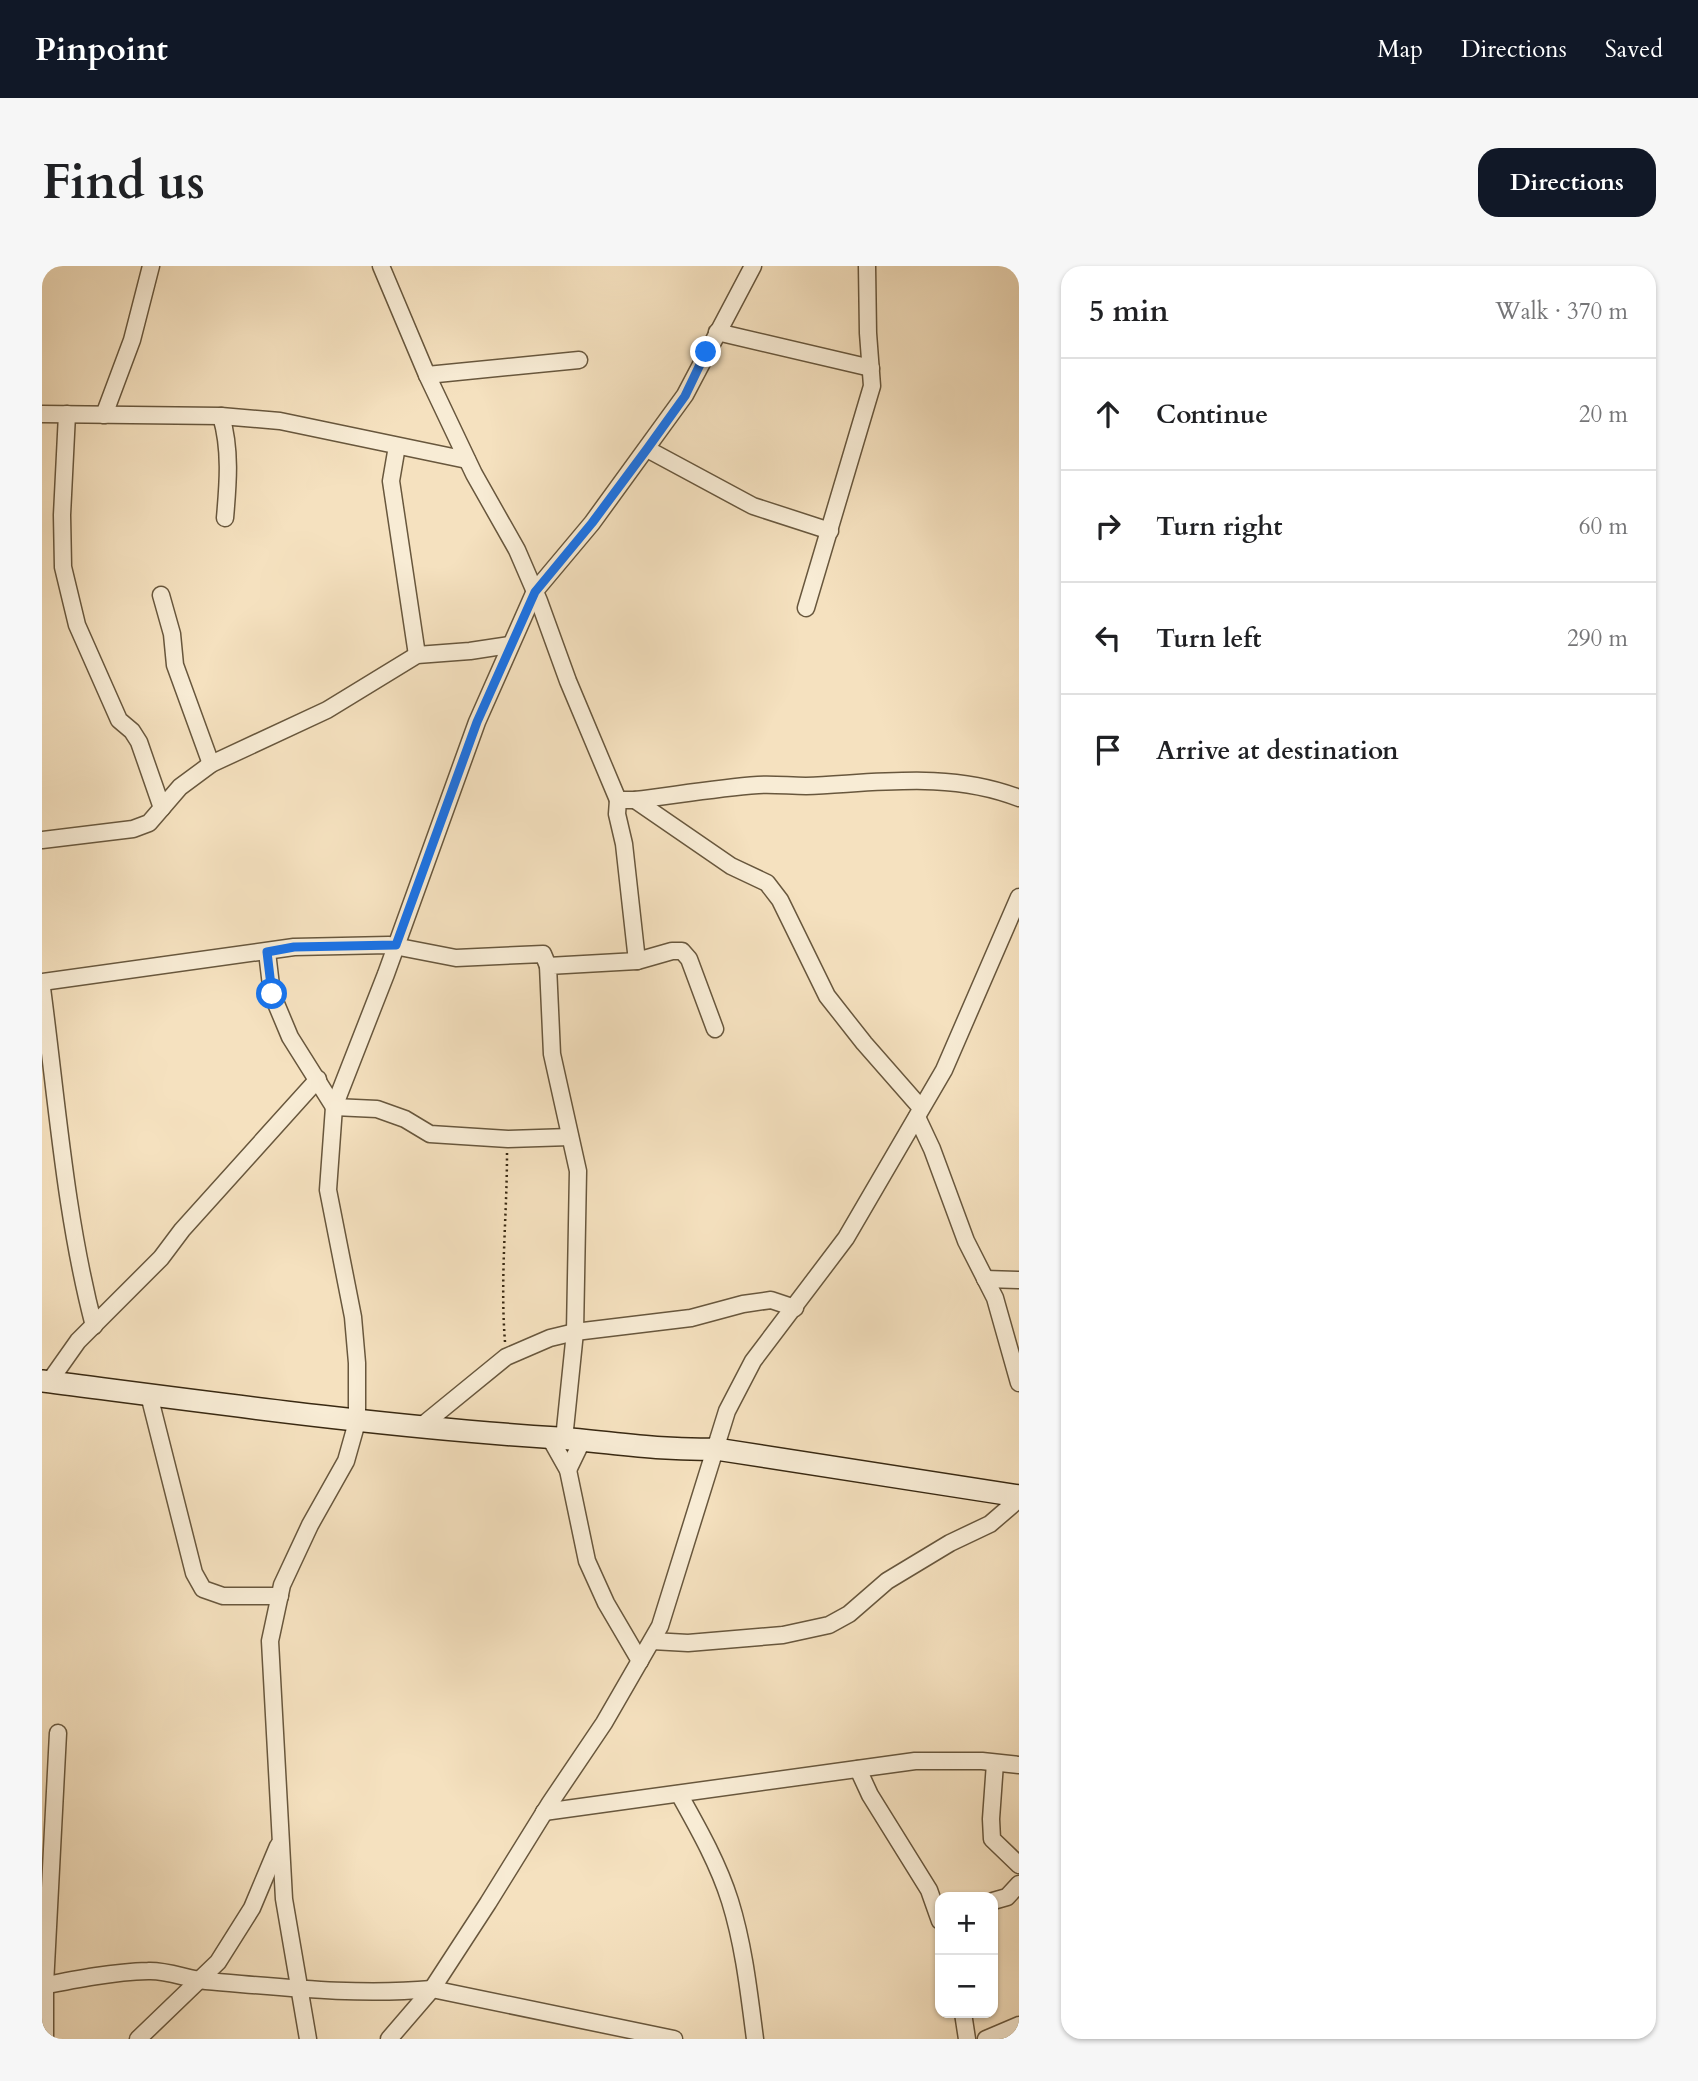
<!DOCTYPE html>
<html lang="en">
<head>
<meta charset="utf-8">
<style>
  :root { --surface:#fff; --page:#f6f6f6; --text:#202124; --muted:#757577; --line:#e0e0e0; --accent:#111827 }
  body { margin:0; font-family:Cardo,serif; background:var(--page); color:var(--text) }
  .controls { position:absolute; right:21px; bottom:21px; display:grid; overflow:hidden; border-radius:14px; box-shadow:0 2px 5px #0004 }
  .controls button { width:63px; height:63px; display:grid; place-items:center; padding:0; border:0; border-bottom:2px solid var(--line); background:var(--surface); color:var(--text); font:35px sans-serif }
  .stop { position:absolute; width:21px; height:21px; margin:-16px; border:5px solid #1a73e8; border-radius:50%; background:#fff }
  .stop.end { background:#1a73e8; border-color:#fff; box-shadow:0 2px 7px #0008 }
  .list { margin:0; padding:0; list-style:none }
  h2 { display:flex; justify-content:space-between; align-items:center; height:91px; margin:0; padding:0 28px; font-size:30px }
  h2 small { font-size:23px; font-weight:400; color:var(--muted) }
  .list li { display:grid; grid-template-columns:46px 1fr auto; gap:21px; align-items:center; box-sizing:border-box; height:112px; padding:0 28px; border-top:2px solid var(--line) }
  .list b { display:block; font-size:26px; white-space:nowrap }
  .list em { font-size:23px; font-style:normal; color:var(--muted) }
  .icon { flex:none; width:38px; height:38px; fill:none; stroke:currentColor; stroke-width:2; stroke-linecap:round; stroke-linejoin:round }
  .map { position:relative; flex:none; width:977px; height:1773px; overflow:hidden; border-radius:21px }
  header { display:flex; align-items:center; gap:42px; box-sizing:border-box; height:98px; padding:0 35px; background:var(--accent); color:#fff }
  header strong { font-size:33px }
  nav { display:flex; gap:38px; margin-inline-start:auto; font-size:24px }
  .intro { display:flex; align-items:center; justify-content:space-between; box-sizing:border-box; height:168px; padding:0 42px }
  h1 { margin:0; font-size:49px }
  .button { padding:18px 32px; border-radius:21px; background:var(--accent); color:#fff; font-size:24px; font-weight:700 }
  main { display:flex; gap:42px; padding:0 42px }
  aside { flex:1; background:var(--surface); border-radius:21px; box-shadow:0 2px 5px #0004 }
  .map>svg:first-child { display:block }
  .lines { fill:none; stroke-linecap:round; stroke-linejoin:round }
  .street-casing { stroke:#68573d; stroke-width:19 }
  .secondary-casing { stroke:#392912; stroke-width:24 }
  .path { stroke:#392912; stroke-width:2.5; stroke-dasharray:2 3.5; stroke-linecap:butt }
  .street { stroke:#f8ecd5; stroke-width:16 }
  .secondary { stroke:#f8ecd5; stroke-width:21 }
  .route { stroke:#1a73e8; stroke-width:9 }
</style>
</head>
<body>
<header>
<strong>Pinpoint</strong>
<nav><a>Map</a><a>Directions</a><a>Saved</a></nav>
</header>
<div class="intro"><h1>Find us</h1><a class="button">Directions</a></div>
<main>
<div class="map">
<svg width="977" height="1773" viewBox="0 0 977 1773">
  <rect width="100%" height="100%" fill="#f5e1bf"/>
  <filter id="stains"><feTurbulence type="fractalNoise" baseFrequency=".00286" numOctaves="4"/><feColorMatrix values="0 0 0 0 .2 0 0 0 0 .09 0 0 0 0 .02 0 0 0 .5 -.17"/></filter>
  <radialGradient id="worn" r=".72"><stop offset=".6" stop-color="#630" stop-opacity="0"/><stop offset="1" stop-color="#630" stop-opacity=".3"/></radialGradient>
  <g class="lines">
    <g class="street-casing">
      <g id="street">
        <polyline points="339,0 385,109 432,208 475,284 497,335 526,415 576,534"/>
        <polyline points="675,66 829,102"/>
        <polyline points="385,109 537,94"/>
        <polyline points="0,148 179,150 238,155 425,194"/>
        <polyline points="25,148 20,249 21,301 35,359 77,454 90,465 97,476 120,542"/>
        <polyline points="62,149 90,74 109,0"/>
        <path d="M179 150C189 183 186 218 183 252"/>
        <polyline points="355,180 349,215 375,389"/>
        <polyline points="605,183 711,240 788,265"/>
        <polyline points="119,329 130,368 133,399 169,498"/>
        <polyline points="764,342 830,120 826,67 825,0"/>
        <polyline points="593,534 689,600 725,617 738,634 785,730 822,777 879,842"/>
        <polyline points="0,574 91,563 107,557 138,521 169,498 285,444 375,389 428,385 468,379"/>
        <polyline points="225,686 230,728 248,771 292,841 335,843 363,853 388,868 466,873 528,871"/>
        <polyline points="595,695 630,685 640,685 647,693 673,763"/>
        <polyline points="0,716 252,681 347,679 414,692 501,688 506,700"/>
        <path d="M0 722C15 835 23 949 52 1060"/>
        <polyline points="875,851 890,883 924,975 953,1032 977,1117"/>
        <polyline points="943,1013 977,1014"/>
        <polyline points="7,1116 36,1075 119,992 140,964 276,813"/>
        <polyline points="107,1129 152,1307 161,1323 181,1330 238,1330"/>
        <polyline points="377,1162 464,1091 508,1072 533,1066 649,1052 701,1038 729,1034 753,1042"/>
        <polyline points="508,1172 526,1204 545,1295 564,1337 598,1395"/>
        <path d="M522 1173 533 1066 536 905 510 788 506 700 595 695 582 578 575 548 576 534H593C634 529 675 522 716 519 732 518 748 520 764 520 836 517 908 505 977 532"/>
        <polyline points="526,1204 540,1175"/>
        <polyline points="610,1375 646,1377 741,1369 787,1359 807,1348 845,1315 908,1277 948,1258 977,1233"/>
        <polyline points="953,1497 949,1553 950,1573 977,1599"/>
        <polyline points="816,1503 828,1529 887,1624 898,1655"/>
        <path d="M637 1528C656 1562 676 1597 688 1635 702 1680 707 1727 713 1773"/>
        <polyline points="502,1546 873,1495 940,1495 977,1499"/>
        <polyline points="951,1635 965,1631 977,1618"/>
        <path d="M0 1720C35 1713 71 1706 106 1705 125 1704 145 1713 164 1715 239 1721 315 1730 390 1723L632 1773"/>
        <polyline points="921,1747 925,1773"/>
        <polyline points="3,1773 3,1719 16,1467"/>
        <polyline points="96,1773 176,1696 210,1642 236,1580"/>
        <polyline points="266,1773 242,1633 228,1375 240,1319 268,1259 304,1195 315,1156 315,1097 311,1051 286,924 292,841 344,708 435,456 493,325 550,257 643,129 711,0"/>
        <polyline points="347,1773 390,1723 446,1637 508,1537 562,1457 618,1360 685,1145 711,1095 804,972 902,804 977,631"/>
        <polyline points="944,1773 977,1759"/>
      </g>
    </g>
    <g class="secondary-casing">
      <path id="secondary" d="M0 1115C172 1137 343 1161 516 1172 569 1176 620 1185 674 1183L977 1230"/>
    </g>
    <path class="path" d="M463 1076C458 1013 465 950 465 887"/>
    <use href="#street" class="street"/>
    <use href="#secondary" class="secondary"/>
  </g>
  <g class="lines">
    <polyline class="route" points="230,728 225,686 252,681 354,679 435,456 493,326 550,257 605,183 643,130 664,86"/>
  </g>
  <rect width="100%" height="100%" filter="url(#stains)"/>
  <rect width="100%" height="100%" fill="url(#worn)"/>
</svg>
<div class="controls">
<button>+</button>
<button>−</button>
</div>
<div class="stop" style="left:230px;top:728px"></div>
<div class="stop end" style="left:664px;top:86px"></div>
</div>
<aside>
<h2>5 min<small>Walk · 370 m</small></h2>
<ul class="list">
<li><svg class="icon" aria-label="ahead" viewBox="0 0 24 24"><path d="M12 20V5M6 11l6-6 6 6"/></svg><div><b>Continue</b></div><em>20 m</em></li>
<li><svg class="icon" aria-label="right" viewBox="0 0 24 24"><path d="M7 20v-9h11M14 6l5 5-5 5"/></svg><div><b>Turn right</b></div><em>60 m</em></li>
<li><svg class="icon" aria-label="left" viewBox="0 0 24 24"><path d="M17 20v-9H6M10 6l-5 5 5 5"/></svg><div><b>Turn left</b></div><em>290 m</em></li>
<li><svg class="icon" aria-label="arrive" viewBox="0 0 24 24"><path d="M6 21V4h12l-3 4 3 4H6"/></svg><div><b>Arrive at destination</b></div></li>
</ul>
</aside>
</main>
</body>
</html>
